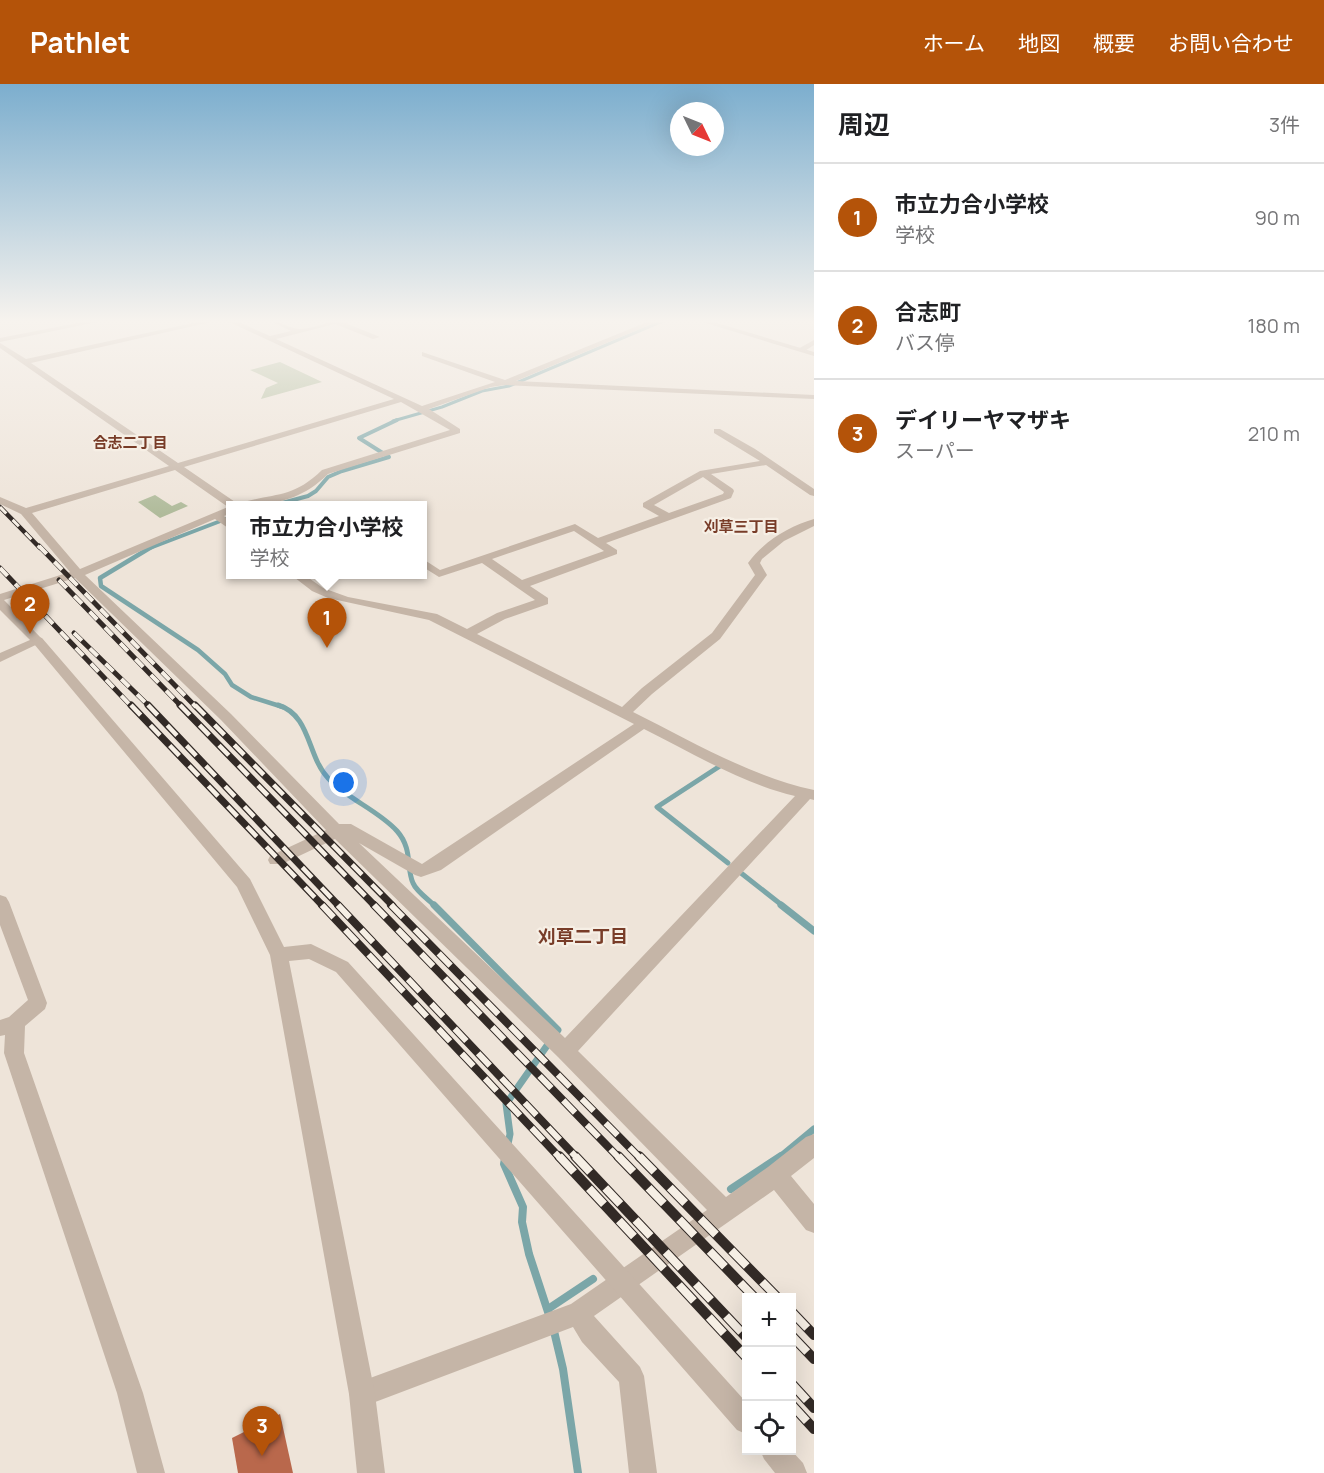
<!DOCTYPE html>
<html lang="ja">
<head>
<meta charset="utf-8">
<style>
  :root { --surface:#fff; --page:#f2f2f2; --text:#202124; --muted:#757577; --line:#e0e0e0; --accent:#b45309 }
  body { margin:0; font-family:Manrope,"Noto Sans JP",sans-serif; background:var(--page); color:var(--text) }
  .controls { position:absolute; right:18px; bottom:18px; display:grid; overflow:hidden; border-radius:0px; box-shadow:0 6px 24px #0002 }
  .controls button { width:54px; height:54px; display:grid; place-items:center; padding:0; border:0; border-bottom:2px solid var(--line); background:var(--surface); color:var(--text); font:30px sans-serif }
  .compass { position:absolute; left:670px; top:18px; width:54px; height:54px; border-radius:50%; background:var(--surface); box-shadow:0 6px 24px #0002; rotate:133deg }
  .you { position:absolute; left:344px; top:699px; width:21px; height:21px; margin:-15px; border:4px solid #fff; border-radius:50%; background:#1a73e8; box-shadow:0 0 0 9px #1a73e833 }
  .badge { display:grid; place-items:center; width:39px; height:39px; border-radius:50%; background:var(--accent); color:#fff; font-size:20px; font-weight:700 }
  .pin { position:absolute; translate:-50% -50px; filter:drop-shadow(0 2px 3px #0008) }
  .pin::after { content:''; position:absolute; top:32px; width:21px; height:18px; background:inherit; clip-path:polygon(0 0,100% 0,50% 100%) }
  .popup { position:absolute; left:226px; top:417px; width:201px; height:78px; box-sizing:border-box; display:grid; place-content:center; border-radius:0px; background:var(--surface); filter:drop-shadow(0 2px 4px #0005); font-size:20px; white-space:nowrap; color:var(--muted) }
  .popup b { font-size:22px; color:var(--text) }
  .popup::after { content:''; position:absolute; left:50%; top:100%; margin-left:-12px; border:12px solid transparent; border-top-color:var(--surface) }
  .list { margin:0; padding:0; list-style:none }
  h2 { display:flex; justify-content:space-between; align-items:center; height:78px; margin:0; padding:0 24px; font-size:26px }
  h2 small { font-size:20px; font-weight:400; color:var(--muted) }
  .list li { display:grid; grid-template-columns:39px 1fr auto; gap:18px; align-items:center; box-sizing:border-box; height:108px; padding:0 24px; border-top:2px solid var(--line) }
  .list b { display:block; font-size:22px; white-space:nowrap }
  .list p { margin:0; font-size:20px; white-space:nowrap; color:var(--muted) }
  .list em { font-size:20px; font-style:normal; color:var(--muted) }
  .icon { flex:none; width:33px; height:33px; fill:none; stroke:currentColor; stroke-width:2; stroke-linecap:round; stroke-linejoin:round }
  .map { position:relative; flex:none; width:814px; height:1389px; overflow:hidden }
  header { display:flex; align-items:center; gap:36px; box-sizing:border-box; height:84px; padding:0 30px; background:var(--accent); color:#fff }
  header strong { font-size:28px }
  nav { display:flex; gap:33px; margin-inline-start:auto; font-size:21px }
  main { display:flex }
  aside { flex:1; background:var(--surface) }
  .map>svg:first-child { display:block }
  .green { fill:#b0bb9b }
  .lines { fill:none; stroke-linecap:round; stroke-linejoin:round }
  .stream-far5 { stroke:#7ba6a8; stroke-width:3 }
  .stream-far4 { stroke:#7ba6a8; stroke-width:4 }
  .stream-far3 { stroke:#7ba6a8; stroke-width:4.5 }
  .stream-far2 { stroke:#7ba6a8; stroke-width:5 }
  .stream-far1 { stroke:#7ba6a8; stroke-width:7 }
  .stream { stroke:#7ba6a8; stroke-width:8 }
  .building { fill:#b9684c }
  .minor { fill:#c5b5a7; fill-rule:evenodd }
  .tertiary { fill:#c5b5a7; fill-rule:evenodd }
  .rail-far4-casing { stroke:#322a26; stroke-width:4.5 }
  .rail-far3-casing { stroke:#322a26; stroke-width:5 }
  .rail-far2-casing { stroke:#322a26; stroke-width:7 }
  .rail-far1-casing { stroke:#322a26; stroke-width:8 }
  .rail-casing { stroke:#322a26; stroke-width:10 }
  .rail-far4 { stroke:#f6efe5; stroke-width:3; stroke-dasharray:9; stroke-linecap:butt }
  .rail-far3 { stroke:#f6efe5; stroke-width:4; stroke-dasharray:11; stroke-linecap:butt }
  .rail-far2 { stroke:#f6efe5; stroke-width:4.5; stroke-dasharray:14; stroke-linecap:butt }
  .rail-far1 { stroke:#f6efe5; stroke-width:6; stroke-dasharray:17; stroke-linecap:butt }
  .rail { stroke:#f6efe5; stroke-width:8; stroke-dasharray:22; stroke-linecap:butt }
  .labels { text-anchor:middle; stroke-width:4.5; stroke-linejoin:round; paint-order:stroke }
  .far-neighbourhood-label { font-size:15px; font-weight:bold; fill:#783c28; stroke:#f6efe5 }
  .neighbourhood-label { font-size:18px; font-weight:bold; fill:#783c28; stroke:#f6efe5 }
</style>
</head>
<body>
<header>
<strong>Pathlet</strong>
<nav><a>ホーム</a><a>地図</a><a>概要</a><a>お問い合わせ</a></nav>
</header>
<main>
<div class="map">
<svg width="814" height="1389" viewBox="0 0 814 1389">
  <rect width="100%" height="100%" fill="#eee4d9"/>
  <g class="green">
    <polygon points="280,278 322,298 261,315 266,304 278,299 250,286"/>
    <polygon points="155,411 172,422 181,418 188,422 160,434 138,418"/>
  </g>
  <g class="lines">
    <polyline class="stream-far5" points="393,337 442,323 482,307 509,302 665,236"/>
    <g class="stream-far4">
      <polyline points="271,422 308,412 316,407 328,393 342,387 389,373 359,354 397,336"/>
      <polyline points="150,464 231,433"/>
    </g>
    <polyline class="stream-far3" points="153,462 100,494 101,502 198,566 225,590 232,601 251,613 283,623"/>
    <g class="stream-far2">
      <path d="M278 621C311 631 307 672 328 694 347 715 378 726 397 747 413 765 406 784 413 799 416 807 429 816 435 822"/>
      <polyline points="720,682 657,723 728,779"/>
      <polyline points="741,789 783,822"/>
    </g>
    <g class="stream-far1">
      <polyline points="434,821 558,946 506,1020 510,1050 508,1060"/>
      <polyline points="781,821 814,847"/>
      <polyline points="779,1074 814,1045"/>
    </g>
    <g class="stream">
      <polyline points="505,1075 504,1080 523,1123 522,1138 529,1170 550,1234"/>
      <polyline points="731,1105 781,1072"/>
      <polyline points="548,1225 593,1195"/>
      <polyline points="553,1243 563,1285 578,1389"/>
    </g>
  </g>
  <polygon class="building" points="280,1330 293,1389 238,1389 232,1354"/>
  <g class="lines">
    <g class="minor">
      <polygon points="93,236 107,236 0,258 0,254"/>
      <path d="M207 236H220L31 279 178 379 394 315 225 236H234L270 252 291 247 268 236C279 236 289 245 300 245 315 245 329 236 346 236L343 238 380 253 373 255 335 240 276 255 422 322 495 298 422 272V268L505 296 652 236H661L516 297 814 311V315L505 301 491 303 429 325 460 345V349L328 390C300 418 269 422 231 422V429L224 432 231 438V446L215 435 85 491 231 630 339 740H351L422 780 634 640 429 536 328 514 312 507 290 490H303L323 504 348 513 437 530 467 545 497 529 535 516 482 479 439 493 423 483V475L440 486 575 440 598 454 659 432 643 423V419L700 387 760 377 714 349V345H720L755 365 814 405V412L810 411 766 381 711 390 733 405 734 407 731 414 606 459 617 466V470L530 502 548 514V520L505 535 477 550 622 623 642 604 712 549 755 491 748 479C763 458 789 442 814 435V442L784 457 762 475 760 479 767 491 720 555 652 610 633 628C691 657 750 692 814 706V716L810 715 578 967 726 1113 768 1083 806 1053 814 1050V1074L791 1092 814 1120V1149L806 1146 774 1106 594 1232 640 1283 644 1292 657 1389H629L619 1298 582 1258 573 1243 362 1323 353 1319 349 1310 353 1301 362 1297 571 1220 707 1126 558 973 335 755 282 780H270L268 776 270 772 326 746 221 636 75 494 4 516 44 557 0 578V569L30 556 0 526V510L70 488 21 430 0 420V413L26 424 169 382 0 264V259L26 275ZM401 318 450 346 322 386C291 416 274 408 238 420L184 383ZM175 386 228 423 80 485 32 429ZM703 393 724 408 723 410 669 429 654 421ZM574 447 604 467 522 496 492 475ZM644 645C692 669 743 700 795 712L565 954 359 759 415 791 421 793 441 786Z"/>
      <polygon points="814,256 814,261 803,268 796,266"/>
      <polygon points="0,811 6,813 9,818 47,919 45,925 25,942 24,969 143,1309 165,1389 137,1389 117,1309 4,969 5,951 0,952 0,936 9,933 28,916 0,841"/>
    </g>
    <g class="tertiary">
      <polygon points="696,236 707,236 814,268 814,272"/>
      <polygon points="38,553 42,554 250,795 284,863 311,860 348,878 746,1318 746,1350 737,1346 336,888 309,875 289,877 375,1310 385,1389 357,1389 349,1310 270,871 237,803 34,560 32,557 34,554"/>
      <polygon points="760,1366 791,1366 803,1379 807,1389 775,1389 764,1375"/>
    </g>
    <g class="rail-far4-casing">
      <polyline id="rail-far4" points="0,423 40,464"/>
    </g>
    <g class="rail-far3-casing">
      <g id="rail-far3">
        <polyline points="39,462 196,623"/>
        <polyline points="0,484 132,623"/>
        <polyline points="59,496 182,623"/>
        <polyline points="74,549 150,623"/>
      </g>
    </g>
    <g class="rail-far2-casing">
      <g id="rail-far2">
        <polyline points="131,621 323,822"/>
        <polyline points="148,621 339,822"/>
        <polyline points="180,621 375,822"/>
        <polyline points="195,621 393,822"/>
      </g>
    </g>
    <g class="rail-far1-casing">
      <g id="rail-far1">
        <polyline points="322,821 560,1074"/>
        <polyline points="338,821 577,1074"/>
        <polyline points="374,821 619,1074"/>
        <polyline points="391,821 640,1074"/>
      </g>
    </g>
    <g class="rail-casing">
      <g id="rail">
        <polyline points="559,1072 746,1273"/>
        <polyline points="575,1072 746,1253"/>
        <polyline points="618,1072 755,1214"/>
        <polyline points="639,1072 778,1214"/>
        <polyline points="792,1228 814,1251"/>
        <polyline points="792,1252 814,1275"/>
        <polyline points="792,1300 814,1324"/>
        <polyline points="792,1321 814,1345"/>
      </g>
    </g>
    <use href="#rail-far4" class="rail-far4"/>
    <use href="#rail-far3" class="rail-far3"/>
    <use href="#rail-far2" class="rail-far2"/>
    <use href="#rail-far1" class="rail-far1"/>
    <use href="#rail" class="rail"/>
  </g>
  <linearGradient id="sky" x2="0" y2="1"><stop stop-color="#7caece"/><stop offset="0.55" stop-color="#f7f3ee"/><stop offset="1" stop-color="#f7f3ee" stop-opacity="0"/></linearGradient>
  <rect width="814" height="431" fill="url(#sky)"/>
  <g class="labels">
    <g class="far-neighbourhood-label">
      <text x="130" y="364">合志二丁目</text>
      <text x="741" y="448">刈草三丁目</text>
    </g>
    <g class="neighbourhood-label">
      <text x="583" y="859">刈草二丁目</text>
    </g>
  </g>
</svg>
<div class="controls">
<button>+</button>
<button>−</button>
<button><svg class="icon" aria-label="locate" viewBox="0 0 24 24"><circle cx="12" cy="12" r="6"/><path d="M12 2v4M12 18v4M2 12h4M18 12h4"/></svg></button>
</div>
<svg class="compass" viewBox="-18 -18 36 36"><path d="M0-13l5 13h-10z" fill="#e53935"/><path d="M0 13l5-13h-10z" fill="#757577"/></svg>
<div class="you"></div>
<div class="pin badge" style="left:327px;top:564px">1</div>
<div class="popup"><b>市立力合小学校</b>学校</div>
<div class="pin badge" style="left:30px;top:550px">2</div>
<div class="pin badge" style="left:262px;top:1372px">3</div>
</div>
<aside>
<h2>周辺<small>3件</small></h2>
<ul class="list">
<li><span class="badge">1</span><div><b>市立力合小学校</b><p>学校</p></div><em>90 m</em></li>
<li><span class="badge">2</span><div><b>合志町</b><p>バス停</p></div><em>180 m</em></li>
<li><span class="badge">3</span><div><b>デイリーヤマザキ</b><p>スーパー</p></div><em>210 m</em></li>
</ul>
</aside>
</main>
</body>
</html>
